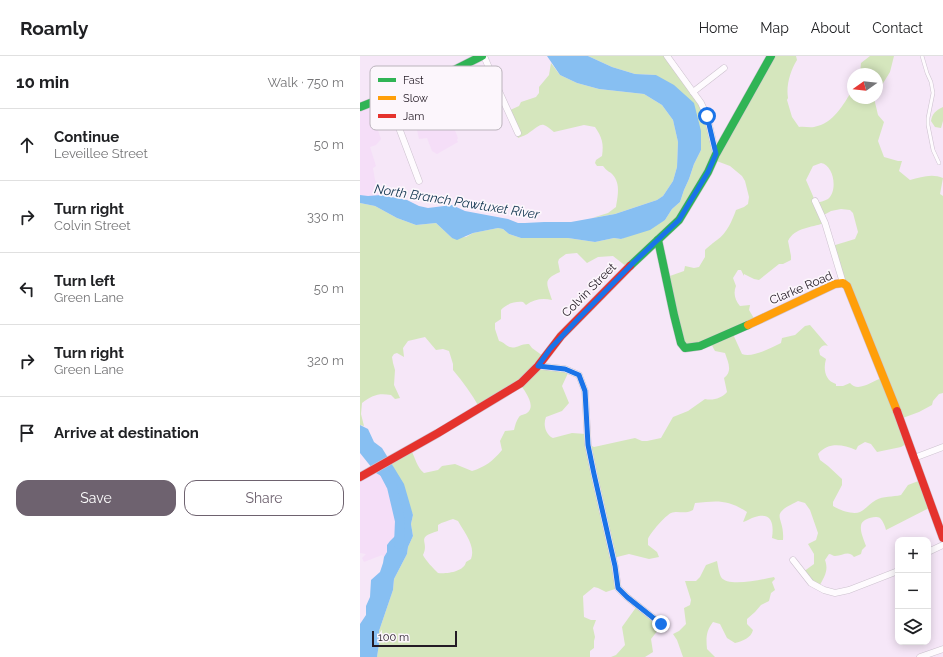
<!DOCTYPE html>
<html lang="en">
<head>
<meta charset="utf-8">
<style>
  :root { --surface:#fff; --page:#f6f6f6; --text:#202124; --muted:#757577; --line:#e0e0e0; --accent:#6e626f }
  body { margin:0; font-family:Raleway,sans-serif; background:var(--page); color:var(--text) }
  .controls { position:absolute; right:12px; bottom:12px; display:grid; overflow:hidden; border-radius:8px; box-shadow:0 2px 10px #0003 }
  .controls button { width:36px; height:36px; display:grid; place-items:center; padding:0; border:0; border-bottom:1px solid var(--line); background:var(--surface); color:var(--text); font:20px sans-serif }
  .compass { position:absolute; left:487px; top:12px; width:36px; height:36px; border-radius:50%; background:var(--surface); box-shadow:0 2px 10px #0003; rotate:255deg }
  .scale { position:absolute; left:12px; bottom:10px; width:85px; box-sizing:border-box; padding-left:4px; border:2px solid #241b25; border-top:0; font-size:11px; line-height:14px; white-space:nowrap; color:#241b25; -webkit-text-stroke:3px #fcf6fc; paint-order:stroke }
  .stop { position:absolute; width:12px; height:12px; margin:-9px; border:3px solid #1a73e8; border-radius:50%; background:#fff }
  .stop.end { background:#1a73e8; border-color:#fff; box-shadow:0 1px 4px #0008 }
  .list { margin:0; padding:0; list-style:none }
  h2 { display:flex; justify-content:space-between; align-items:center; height:52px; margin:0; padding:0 16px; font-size:17px }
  h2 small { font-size:13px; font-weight:400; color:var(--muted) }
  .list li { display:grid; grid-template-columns:26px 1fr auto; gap:12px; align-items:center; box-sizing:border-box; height:72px; padding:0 16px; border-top:1px solid var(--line) }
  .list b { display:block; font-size:15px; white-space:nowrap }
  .list p { margin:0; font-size:13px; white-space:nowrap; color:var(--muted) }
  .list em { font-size:13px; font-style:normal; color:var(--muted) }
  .actions { display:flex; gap:8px; padding:12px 16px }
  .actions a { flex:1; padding:9px 0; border:1px solid var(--accent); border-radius:12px; text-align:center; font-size:14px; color:var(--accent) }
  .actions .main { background:var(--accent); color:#fff }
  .icon { flex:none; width:22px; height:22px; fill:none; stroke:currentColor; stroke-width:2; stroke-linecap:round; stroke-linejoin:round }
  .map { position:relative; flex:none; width:583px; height:601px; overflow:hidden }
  header { display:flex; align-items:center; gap:24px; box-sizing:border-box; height:56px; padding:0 20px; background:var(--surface); border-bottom:1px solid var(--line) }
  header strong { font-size:19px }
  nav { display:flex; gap:22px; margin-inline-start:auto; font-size:14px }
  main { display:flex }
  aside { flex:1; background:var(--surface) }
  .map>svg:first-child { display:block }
  .built { fill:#f5def8 }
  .green { fill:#d5e6bd; fill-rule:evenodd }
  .water { fill:#87bff2 }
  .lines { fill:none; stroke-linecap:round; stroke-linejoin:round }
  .river { stroke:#87bff2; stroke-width:10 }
  .lane-casing { stroke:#cdc2cf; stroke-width:4 }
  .street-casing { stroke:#cdc2cf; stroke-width:7 }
  .fast-casing { stroke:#cdc2cf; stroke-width:9 }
  .slow-casing { stroke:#cdc2cf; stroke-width:9 }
  .jam-casing { stroke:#cdc2cf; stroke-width:9 }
  .lane { stroke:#fefbfe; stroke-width:3 }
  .street { stroke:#fefbfe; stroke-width:6 }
  .fast { stroke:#30b455; stroke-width:8 }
  .slow { stroke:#ff9f0a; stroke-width:8 }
  .jam { stroke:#e5322d; stroke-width:8 }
  .route { stroke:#1a73e8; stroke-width:5 }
  .labels { text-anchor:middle; stroke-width:3.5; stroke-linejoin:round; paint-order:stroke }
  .street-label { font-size:12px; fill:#241b25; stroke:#fcf6fc }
  .water-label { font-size:13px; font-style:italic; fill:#123650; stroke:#fcf6fc }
  .key { fill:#fcf6fc; stroke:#bbb4bc; stroke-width:1 }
  .key-label { font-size:11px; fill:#241b25 }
</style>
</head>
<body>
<header>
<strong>Roamly</strong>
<nav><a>Home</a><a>Map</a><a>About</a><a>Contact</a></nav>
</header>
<main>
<aside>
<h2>10 min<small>Walk · 750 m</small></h2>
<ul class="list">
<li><svg class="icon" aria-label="ahead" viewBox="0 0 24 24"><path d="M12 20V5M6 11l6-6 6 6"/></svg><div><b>Continue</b><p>Leveillee Street</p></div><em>50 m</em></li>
<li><svg class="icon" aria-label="right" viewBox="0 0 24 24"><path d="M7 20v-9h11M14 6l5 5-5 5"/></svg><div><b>Turn right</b><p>Colvin Street</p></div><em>330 m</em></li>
<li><svg class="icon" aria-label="left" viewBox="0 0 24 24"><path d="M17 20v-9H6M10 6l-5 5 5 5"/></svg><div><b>Turn left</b><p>Green Lane</p></div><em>50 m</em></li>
<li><svg class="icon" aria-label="right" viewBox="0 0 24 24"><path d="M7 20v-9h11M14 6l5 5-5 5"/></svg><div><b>Turn right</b><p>Green Lane</p></div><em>320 m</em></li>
<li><svg class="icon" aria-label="arrive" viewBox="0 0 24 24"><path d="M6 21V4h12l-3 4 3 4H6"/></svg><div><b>Arrive at destination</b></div></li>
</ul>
<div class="actions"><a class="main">Save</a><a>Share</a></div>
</aside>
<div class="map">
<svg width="583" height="601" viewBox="0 0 583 601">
  <rect width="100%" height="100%" fill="#f6e7f8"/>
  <g class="built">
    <polygon points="74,21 98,82 97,84 98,86 77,98 72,95 67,82 59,83 55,65 58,62 56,59 53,48 55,46 50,32"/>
    <polygon points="27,41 34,61 22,66 15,66 21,83 16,89 10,91 16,110 13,112 15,124 18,128 19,139 8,141 0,139 0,52"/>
    <polygon points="14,414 17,417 30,425 41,462 41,470 39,476 30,485 27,489 27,496 24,501 22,499 4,506 2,502 6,498 0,497 0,420"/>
  </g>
  <g class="green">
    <path d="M228 0H306L341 48 355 95 410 0H436L437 4C430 15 426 30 428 42L427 44 432 61 439 71C444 70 449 72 454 71 474 67 483 49 493 33V42H514L518 59 524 66 518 85 524 101 538 105H542L539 115 550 124C561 121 572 117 583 122L580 138 583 140V337L579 338 573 345 572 349 559 356 540 363 548 387 541 391 517 396 511 388 505 386 498 390 496 394C482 388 468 386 458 398L460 404 468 410 482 423V429L473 446V450C479 454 493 459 500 456 506 453 510 447 516 444 523 440 533 441 541 439L548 429 561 424 571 451 526 474C525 470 523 465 520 462 515 459 501 463 501 470 500 476 504 484 506 490L502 494 501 498 494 501C488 494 483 500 475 500 473 500 471 498 469 498L465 504C469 515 464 521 459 531L443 516 454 508V498L448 488 456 484 458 477 450 454 445 447 438 445C407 460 425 459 423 484H418L412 482C414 468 412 456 395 461 391 462 387 465 383 466L387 456C367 443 357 445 335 447L333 454C323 459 319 454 311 457 306 459 290 477 288 483 288 485 288 487 288 489L297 496 299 501 289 503 269 498 253 502 258 532 246 536 238 532 234 531 223 540 224 561 231 564H236L233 572 235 581 234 585V592L230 595V601H17L19 588V575L33 534 34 523 47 498 48 491 53 480 51 468 53 459 31 406 51 394C55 401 57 412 64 417L78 414 82 410 95 408 112 415C125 411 133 405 142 394L140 385 145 375 154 374C155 370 156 365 159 361 161 358 165 359 167 357 177 350 164 334 160 328L119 351C112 338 103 326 93 314V308L89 295 83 293 76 294 65 281 48 285 43 292 44 301 37 297 34 298 32 301 33 307 35 314 34 329 40 342 35 343 31 339C18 337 13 339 2 347L1 358 4 370 0 369V147L15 150 37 162 56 169 76 167 92 182 106 181 113 177 138 172 143 173 149 178 161 182H208L235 186 254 182 261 183 305 164 312 153 320 146 324 134 329 123 334 108 341 94 296 19 275 18 252 11ZM354 104 370 110 382 120 385 125 389 141 388 148 384 151 376 154C372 165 367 177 357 184 352 188 350 189 345 194V201L339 211 334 212 325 210 324 215 307 221 324 290 350 286 355 295 365 297C368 306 373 315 364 322L367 336C362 342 353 345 345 343L328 355 313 361 301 382 287 385H282L275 382 234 391 228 388 226 378 212 377 193 382C185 378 183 368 186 361L202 355 209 347 202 330 209 315 179 307 183 300 172 292 169 288C162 287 156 293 150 291 146 290 144 286 139 285L135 273V267L141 263V254C146 248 155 245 163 246L166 249C174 243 183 242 192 244 187 227 182 224 200 216L198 206 199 203 206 198 217 197 227 207 238 201 253 200 267 211 326 153ZM461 107C474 109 478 135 468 143 465 145 459 146 456 147L446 124 453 110ZM481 153 490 154 493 157 498 176 495 183 472 190 522 322C512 325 498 337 490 327L483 330H476V328C465 325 463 313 466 303L460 299 459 294C461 291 463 288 468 290L450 269 445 270 435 279 422 282 421 287C411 292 392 302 382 298L372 276 395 264 389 254 390 249 380 250C375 244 373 237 376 230L373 222 378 214H381L384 220V218L394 223 399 224 419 208H423L431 204V200L428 185C435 171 451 172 464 167L462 160 471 155ZM93 463 98 465C104 476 116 490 111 503L106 506C104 516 86 518 78 517 74 513 65 504 63 499 70 485 54 482 78 475V469C82 466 88 465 93 463Z"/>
    <polygon points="510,0 534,0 530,16 517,37 517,18 500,18 501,7"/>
    <path d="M191 7 200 19 217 27 239 33 284 38 302 49 313 64 318 86 317 111 313 125 303 140 297 144 255 158 232 162 248 157 256 151C258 139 261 126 251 117 248 115 246 114 243 110H237L235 107 236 104 242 100C244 88 242 81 235 71L224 69 194 76C181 65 182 68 170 76 167 79 162 80 158 82L148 55 159 50 161 46 176 41 179 37V31L189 19Z"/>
    <path d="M583 51V65L581 72 575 71 571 65C572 58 576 54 583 51Z"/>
    <path d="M357 505C358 510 359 517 361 521 368 532 403 523 414 521L415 523 412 526 415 534 411 537 409 545 401 549 395 556 387 563V568L393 574C391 582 383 585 375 587L367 582 360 568 353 566C346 575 346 582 347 593L355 601H323L317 584 313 578 319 575 326 568 324 552 330 549 331 544 325 525H336L340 521 346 509Z"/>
    <polygon points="277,550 302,569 291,583 293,596 285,601 251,601 256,599 265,589 262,571"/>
  </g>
  <g class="water">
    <polygon points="187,0 228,0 252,11 275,18 296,19 314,29 334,47 341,75 341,94 334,108 329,123 324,134 320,146 312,153 305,164 290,174 261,183 254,182 235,186 208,182 161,182 149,178 143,173 138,172 113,177 97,184 92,182 76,167 56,169 37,162 15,150 0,147 0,139 8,140 21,139 47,144 59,150 68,152 92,149 105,155 148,163 158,167 165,167 184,166 211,166 255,158 297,144 303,140 313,125 317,111 318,86 313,64 302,49 284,38 239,33 217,27 200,19"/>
    <polygon points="0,369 8,373 14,386 22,392 44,428 53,459 51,468 53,480 48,491 47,498 34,523 33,534 19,575 19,588 17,601 0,601 0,568 6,559 6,550 10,541 11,524 20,516 23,507 24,501 27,496 27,489 30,485 39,476 41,470 41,462 30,425 16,417 0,397"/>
  </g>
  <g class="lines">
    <polyline class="river" points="22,412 32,431 40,465 39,488"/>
    <g class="lane-casing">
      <polyline id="lane" points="562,0 567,17 571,26 573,37 568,62 568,69 573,94 579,107"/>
    </g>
    <g class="street-casing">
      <g id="street">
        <polyline points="124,0 138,33 158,77"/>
        <polyline points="307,0 341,47 347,60 356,98"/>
        <polyline points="333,36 364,12"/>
        <polyline points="27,40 59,125"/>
        <polyline points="455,145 465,167 483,227"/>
        <polyline points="178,310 205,313 219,319 225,335 228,389 234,418 255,510 258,532 267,541 301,568"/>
        <polyline points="554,402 583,391"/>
        <polyline points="568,496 583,489"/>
        <polyline points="433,504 451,527 464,534 475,537 489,534 538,515"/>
        <polyline points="560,601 583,593"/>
      </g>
    </g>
    <g class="fast-casing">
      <g id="fast">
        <polyline points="0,51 94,14 122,0"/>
        <polyline points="298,184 314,259 321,287 325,292 340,290 388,269"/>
        <polyline points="270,210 319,164 348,116 356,98 411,0"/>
      </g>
    </g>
    <g class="slow-casing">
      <polyline id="slow" points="388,269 475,228 483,227 487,230 537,355"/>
    </g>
    <g class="jam-casing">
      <g id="jam">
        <polyline points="537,355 583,482"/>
        <polyline points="0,421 78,377 161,327 178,310 201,280 270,210"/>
      </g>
    </g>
    <use href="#lane" class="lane"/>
    <use href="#street" class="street"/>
    <use href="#fast" class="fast"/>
    <use href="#slow" class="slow"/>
    <use href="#jam" class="jam"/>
  </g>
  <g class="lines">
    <polyline class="route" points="301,568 267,541 258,532 255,510 234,418 228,389 225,335 219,319 205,313 178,310 190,293 219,262 274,206 319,164 348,116 356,98 347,60"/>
  </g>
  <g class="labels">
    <g class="street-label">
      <text transform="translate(441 232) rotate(-23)" y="4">Clarke Road</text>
      <text transform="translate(229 234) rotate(-45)" y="4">Colvin Street</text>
    </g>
    <g class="water-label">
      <text transform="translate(97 145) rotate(9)" y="5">North Branch Pawtuxet River</text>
    </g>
  </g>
  <rect x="10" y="10" width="132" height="64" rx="6" class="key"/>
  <rect x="18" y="22" width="18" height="4" fill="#30b455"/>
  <rect x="18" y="40" width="18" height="4" fill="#ff9f0a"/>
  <rect x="18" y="58" width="18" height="4" fill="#e5322d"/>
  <g class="key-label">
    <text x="43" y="28">Fast</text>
    <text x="43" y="46">Slow</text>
    <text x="43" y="64">Jam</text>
  </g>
</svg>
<div class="controls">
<button>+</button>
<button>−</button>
<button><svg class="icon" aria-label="layers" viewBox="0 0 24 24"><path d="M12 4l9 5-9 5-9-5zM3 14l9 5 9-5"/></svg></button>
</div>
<svg class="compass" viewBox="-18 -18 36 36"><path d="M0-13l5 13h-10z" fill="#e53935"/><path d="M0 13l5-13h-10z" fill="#757577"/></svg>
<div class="scale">100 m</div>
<div class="stop" style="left:347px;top:60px"></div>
<div class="stop end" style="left:301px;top:568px"></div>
</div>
</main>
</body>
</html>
